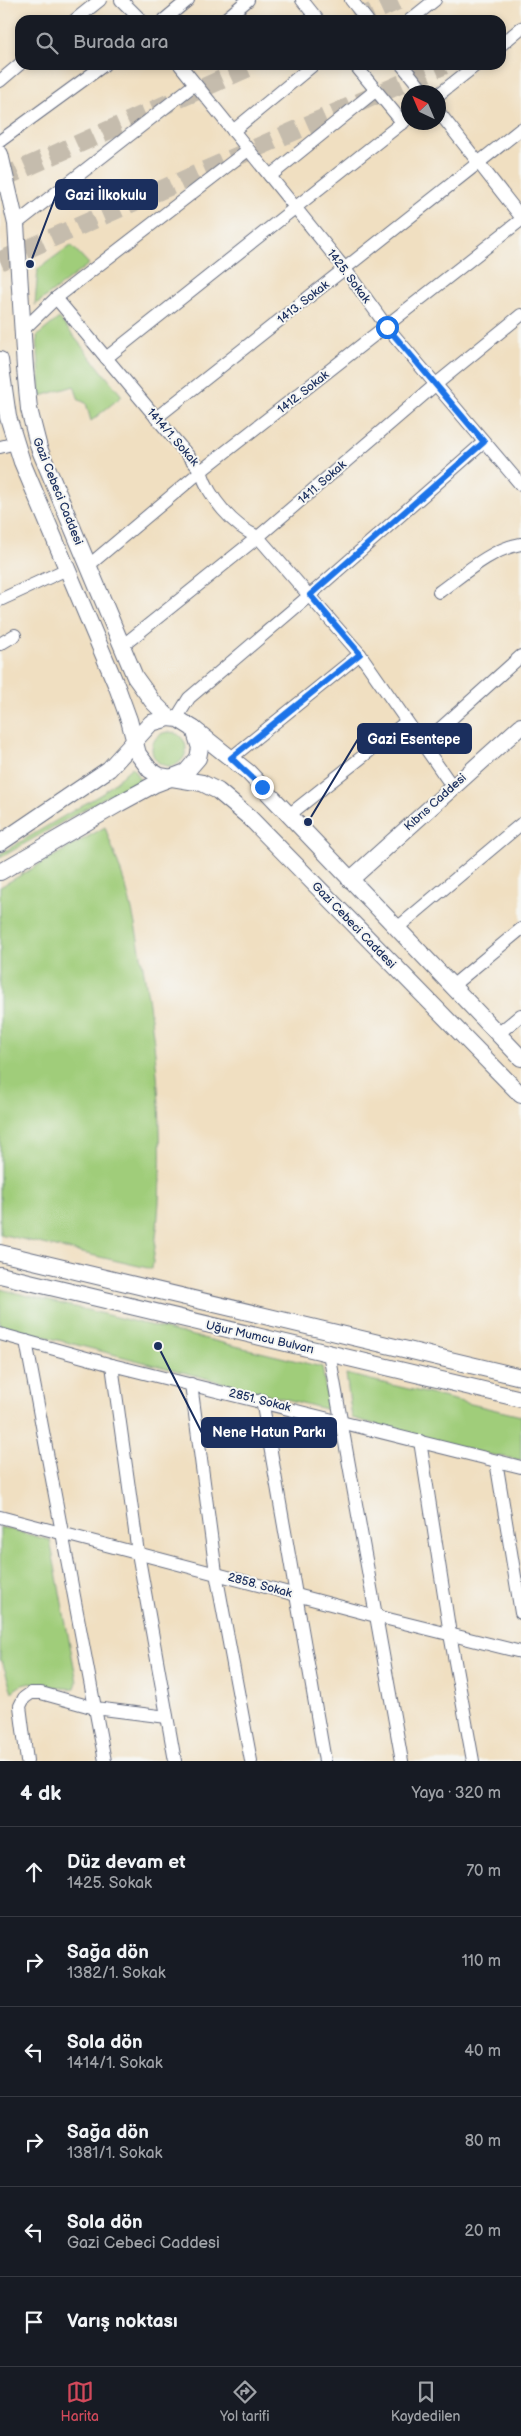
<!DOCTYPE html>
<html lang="tr">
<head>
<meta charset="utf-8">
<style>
  :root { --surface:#171b24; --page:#242831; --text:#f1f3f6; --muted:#9ea1a6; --line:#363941; --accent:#d1495b }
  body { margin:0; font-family:"Balsamiq Sans",sans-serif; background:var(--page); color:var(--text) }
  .compass { position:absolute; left:401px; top:85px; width:45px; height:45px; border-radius:50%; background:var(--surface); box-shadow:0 2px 8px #0003; rotate:316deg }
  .stop { position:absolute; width:15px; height:15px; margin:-11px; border:4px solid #1a73e8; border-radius:50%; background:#fff }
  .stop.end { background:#1a73e8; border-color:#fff; box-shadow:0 1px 5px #0008 }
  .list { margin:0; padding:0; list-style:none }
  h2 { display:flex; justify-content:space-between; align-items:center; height:65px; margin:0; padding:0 20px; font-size:21px }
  h2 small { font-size:16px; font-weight:400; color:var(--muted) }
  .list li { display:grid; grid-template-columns:32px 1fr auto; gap:15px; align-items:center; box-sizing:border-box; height:90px; padding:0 20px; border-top:1px solid var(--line) }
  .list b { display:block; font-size:19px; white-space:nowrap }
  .list p { margin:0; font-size:16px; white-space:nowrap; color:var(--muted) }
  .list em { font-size:16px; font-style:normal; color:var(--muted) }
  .icon { flex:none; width:28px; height:28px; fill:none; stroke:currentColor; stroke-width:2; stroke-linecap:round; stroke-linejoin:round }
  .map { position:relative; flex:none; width:521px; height:1761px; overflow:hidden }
  .search { position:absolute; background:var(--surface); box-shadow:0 2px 8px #0003; left:15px; right:15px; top:15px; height:55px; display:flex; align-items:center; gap:12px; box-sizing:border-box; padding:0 18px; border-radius:15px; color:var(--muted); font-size:19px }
  .sheet { height:605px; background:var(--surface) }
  nav { display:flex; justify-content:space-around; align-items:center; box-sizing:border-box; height:70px; border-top:1px solid var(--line); background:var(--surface); font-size:14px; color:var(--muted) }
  nav a { display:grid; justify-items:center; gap:2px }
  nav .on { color:var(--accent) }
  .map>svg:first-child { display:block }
  .green { fill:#a0cd7a; stroke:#5e7e6c }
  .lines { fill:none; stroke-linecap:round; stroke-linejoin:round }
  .highway-tunnel { stroke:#c5bcad; stroke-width:19; stroke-dasharray:19 9; stroke-linecap:butt }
  .minor-casing { stroke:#666d81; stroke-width:14 }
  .major-casing { stroke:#666d81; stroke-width:18 }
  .minor { stroke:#fff; stroke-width:12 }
  .major { stroke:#fff; stroke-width:16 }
  .route { stroke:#1a73e8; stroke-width:6 }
  .labels { text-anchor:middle; stroke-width:4; stroke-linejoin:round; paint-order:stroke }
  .street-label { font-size:12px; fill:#1b2f5e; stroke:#f6f6f2 }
  .leader { fill:none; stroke:#1b2f5e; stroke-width:2 }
  .callout-dot { fill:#1b2f5e; stroke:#f6f6f2; stroke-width:2 }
  .callout { fill:#1b2f5e; stroke:#1b2f5e; stroke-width:2 }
  .callout-label { font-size:14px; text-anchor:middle; font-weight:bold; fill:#fff }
</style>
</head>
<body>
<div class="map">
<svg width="521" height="1761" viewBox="0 0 521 1761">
  <rect width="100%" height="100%" fill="#f6f6f2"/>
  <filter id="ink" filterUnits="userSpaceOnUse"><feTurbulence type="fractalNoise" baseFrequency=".02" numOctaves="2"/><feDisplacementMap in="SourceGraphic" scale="10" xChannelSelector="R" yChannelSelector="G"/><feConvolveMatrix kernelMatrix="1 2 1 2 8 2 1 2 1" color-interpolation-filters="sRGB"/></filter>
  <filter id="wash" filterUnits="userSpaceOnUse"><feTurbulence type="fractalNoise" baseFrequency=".0096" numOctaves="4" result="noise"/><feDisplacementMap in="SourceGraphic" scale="20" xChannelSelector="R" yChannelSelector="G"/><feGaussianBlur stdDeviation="1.12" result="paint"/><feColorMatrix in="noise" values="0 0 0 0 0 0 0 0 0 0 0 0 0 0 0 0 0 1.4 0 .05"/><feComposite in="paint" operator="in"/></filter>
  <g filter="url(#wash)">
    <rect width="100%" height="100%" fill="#f0dfc1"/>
    <g class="green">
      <polygon points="71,245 89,264 35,305 38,269"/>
      <polygon points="59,318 122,396 91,421 86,403 79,400 74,386 41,396 37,336"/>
      <circle cx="169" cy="749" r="17"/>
      <polygon points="132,767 141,781 107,796 0,858 0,854 103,793"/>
      <path d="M105 827C114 854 126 882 132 910 157 1027 170 1151 152 1269L0 1234V887Z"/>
      <polygon points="0,1289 322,1367 329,1410 0,1325"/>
      <polygon points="346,1374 521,1416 521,1460 481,1453 352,1418"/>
      <path d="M0 1527 50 1540 77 1682 75 1688C51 1691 32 1673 12 1692L2 1661 0 1660Z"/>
    </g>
  </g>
  <g filter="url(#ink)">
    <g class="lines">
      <g class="highway-tunnel">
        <polyline points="355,20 399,0"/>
        <polyline points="0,179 254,65"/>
        <polyline points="0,261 444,65"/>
      </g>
      <g class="minor-casing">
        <g id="minor">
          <polyline points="121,0 141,20"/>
          <polyline points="302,0 318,20"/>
          <polyline points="351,0 367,20"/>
          <polyline points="75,20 100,0"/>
          <polyline points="164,20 188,0"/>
          <polyline points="224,20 248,0"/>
          <polyline points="410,20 435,0"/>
          <polyline points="501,45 521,28"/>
          <polyline points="180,65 345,269 387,327 521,485"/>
          <polyline points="355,65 403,123"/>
          <polyline points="402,65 424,92"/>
          <polyline points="0,81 20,64"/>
          <polyline points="438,95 476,65"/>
          <polyline points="438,111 521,217"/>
          <polyline points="233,131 313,65"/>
          <polyline points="0,141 104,65"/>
          <polyline points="270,176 375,91"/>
          <polyline points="16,224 195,84"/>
          <path d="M56 298 201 471C209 498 233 526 258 537L360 654 452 786"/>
          <polyline points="23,330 56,298 248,150"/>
          <polyline points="106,358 408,118"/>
          <polyline points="156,418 521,129"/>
          <polyline points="0,447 16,443"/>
          <polyline points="88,566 201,471 521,220"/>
          <path d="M439 592C464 574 491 549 521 544"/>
          <polyline points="0,600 67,569"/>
          <polyline points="0,644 15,635"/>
          <polyline points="121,647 258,537 435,385 521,315"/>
          <polyline points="176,719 189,698 310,595 484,442"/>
          <polyline points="423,744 521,656"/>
          <polyline points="231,758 360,654"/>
          <polyline points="289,815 406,722"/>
          <polyline points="396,929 521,824"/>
          <polyline points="451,987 521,929"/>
          <polyline points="498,1034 521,1015"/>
          <polyline points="0,1334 112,1365 521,1467"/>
          <polyline points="26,1341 105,1761"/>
          <polyline points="329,1353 402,1761"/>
          <polyline points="112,1365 138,1553 175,1761"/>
          <polyline points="191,1384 216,1573 251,1761"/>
          <polyline points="262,1400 325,1761"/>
          <polyline points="420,1441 450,1634 473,1761"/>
          <polyline points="496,1461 521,1613"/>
          <polyline points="0,1517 376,1616 521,1652"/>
          <polyline points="27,1761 20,1706 24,1698 31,1693 41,1693 95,1708 167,1717"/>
        </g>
      </g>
      <g class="major-casing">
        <g id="major">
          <polyline points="0,154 16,224 25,368 29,409 39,448 135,677 153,702 169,718"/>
          <polyline points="0,360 8,417 22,462 117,687 129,720 138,754 150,770 160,776 202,783 218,791 250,818 521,1095"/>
          <polyline points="194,729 248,772 521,1058"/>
          <polyline points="0,843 109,769 151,723 169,718 178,719 194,729 200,748 198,758 186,772 155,784 120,803 0,872"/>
          <polyline points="350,880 521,726"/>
          <polyline points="0,1253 521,1377"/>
          <polyline points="0,1275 521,1399"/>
        </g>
      </g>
      <use href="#minor" class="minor"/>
      <use href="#major" class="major"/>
    </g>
  </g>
  <g class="lines" filter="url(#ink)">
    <polyline class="route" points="262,787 231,758 360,654 310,595 484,442 387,327"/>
  </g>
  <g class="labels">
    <g class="street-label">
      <text transform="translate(349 276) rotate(53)" y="4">1425. Sokak</text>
      <text transform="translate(303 302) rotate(-38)" y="4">1413. Sokak</text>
      <text transform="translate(303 392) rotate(-38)" y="4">1412. Sokak</text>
      <text transform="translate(173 437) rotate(49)" y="4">1414/1. Sokak</text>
      <text transform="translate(322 482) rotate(-41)" y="4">1411. Sokak</text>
      <text transform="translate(58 491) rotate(68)" y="4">Gazi Cebeci Caddesi</text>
      <text transform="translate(435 802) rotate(-42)" y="4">Kıbrıs Caddesi</text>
      <text transform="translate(354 925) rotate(46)" y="4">Gazi Cebeci Caddesi</text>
      <text transform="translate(260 1337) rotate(13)" y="4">Uğur Mumcu Bulvarı</text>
      <text transform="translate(260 1400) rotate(14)" y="4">2851. Sokak</text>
      <text transform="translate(260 1585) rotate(15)" y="4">2858. Sokak</text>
    </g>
  </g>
  <path class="leader" d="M30 264L56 195M308 822L358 739M158 1346L202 1433"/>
  <g class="callout-dot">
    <circle cx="30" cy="264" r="5"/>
    <circle cx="308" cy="822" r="5"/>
    <circle cx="158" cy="1346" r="5"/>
  </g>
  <g class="callout">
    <rect x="56" y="180" width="101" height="29" rx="5"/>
    <rect x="358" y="724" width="113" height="29" rx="5"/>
    <rect x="202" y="1418" width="134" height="29" rx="5"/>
  </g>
  <g class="callout-label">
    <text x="106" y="200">Gazi İlkokulu</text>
    <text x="414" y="744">Gazi Esentepe</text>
    <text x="269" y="1437">Nene Hatun Parkı</text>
  </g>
</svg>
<svg class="compass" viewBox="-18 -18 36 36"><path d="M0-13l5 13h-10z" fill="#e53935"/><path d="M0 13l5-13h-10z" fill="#9ea1a6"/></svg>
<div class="stop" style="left:387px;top:327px"></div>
<div class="stop end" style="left:262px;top:787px"></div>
<div class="search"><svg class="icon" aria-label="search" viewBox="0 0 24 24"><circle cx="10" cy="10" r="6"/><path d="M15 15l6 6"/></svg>Burada ara</div>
</div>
<section class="sheet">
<h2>4 dk<small>Yaya · 320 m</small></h2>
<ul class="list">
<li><svg class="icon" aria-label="ahead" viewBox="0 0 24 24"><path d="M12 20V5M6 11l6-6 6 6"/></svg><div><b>Düz devam et</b><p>1425. Sokak</p></div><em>70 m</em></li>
<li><svg class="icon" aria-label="right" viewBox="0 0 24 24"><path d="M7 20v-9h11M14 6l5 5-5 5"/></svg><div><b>Sağa dön</b><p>1382/1. Sokak</p></div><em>110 m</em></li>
<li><svg class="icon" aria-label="left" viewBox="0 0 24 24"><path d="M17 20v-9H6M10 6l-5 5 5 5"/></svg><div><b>Sola dön</b><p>1414/1. Sokak</p></div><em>40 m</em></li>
<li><svg class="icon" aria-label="right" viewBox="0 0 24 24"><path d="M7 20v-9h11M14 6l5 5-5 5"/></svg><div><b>Sağa dön</b><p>1381/1. Sokak</p></div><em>80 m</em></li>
<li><svg class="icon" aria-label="left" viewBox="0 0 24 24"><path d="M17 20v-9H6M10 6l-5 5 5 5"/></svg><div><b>Sola dön</b><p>Gazi Cebeci Caddesi</p></div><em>20 m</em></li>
<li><svg class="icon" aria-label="arrive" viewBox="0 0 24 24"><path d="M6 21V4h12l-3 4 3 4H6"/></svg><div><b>Varış noktası</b></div></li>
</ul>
</section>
<nav>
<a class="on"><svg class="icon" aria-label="map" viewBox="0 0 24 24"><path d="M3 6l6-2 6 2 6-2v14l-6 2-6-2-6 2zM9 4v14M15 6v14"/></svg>Harita</a>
<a><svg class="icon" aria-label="directions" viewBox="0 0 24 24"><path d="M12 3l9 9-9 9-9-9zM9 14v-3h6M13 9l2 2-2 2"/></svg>Yol tarifi</a>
<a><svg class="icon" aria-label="saved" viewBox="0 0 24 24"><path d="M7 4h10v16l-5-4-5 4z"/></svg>Kaydedilen</a>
</nav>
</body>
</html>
